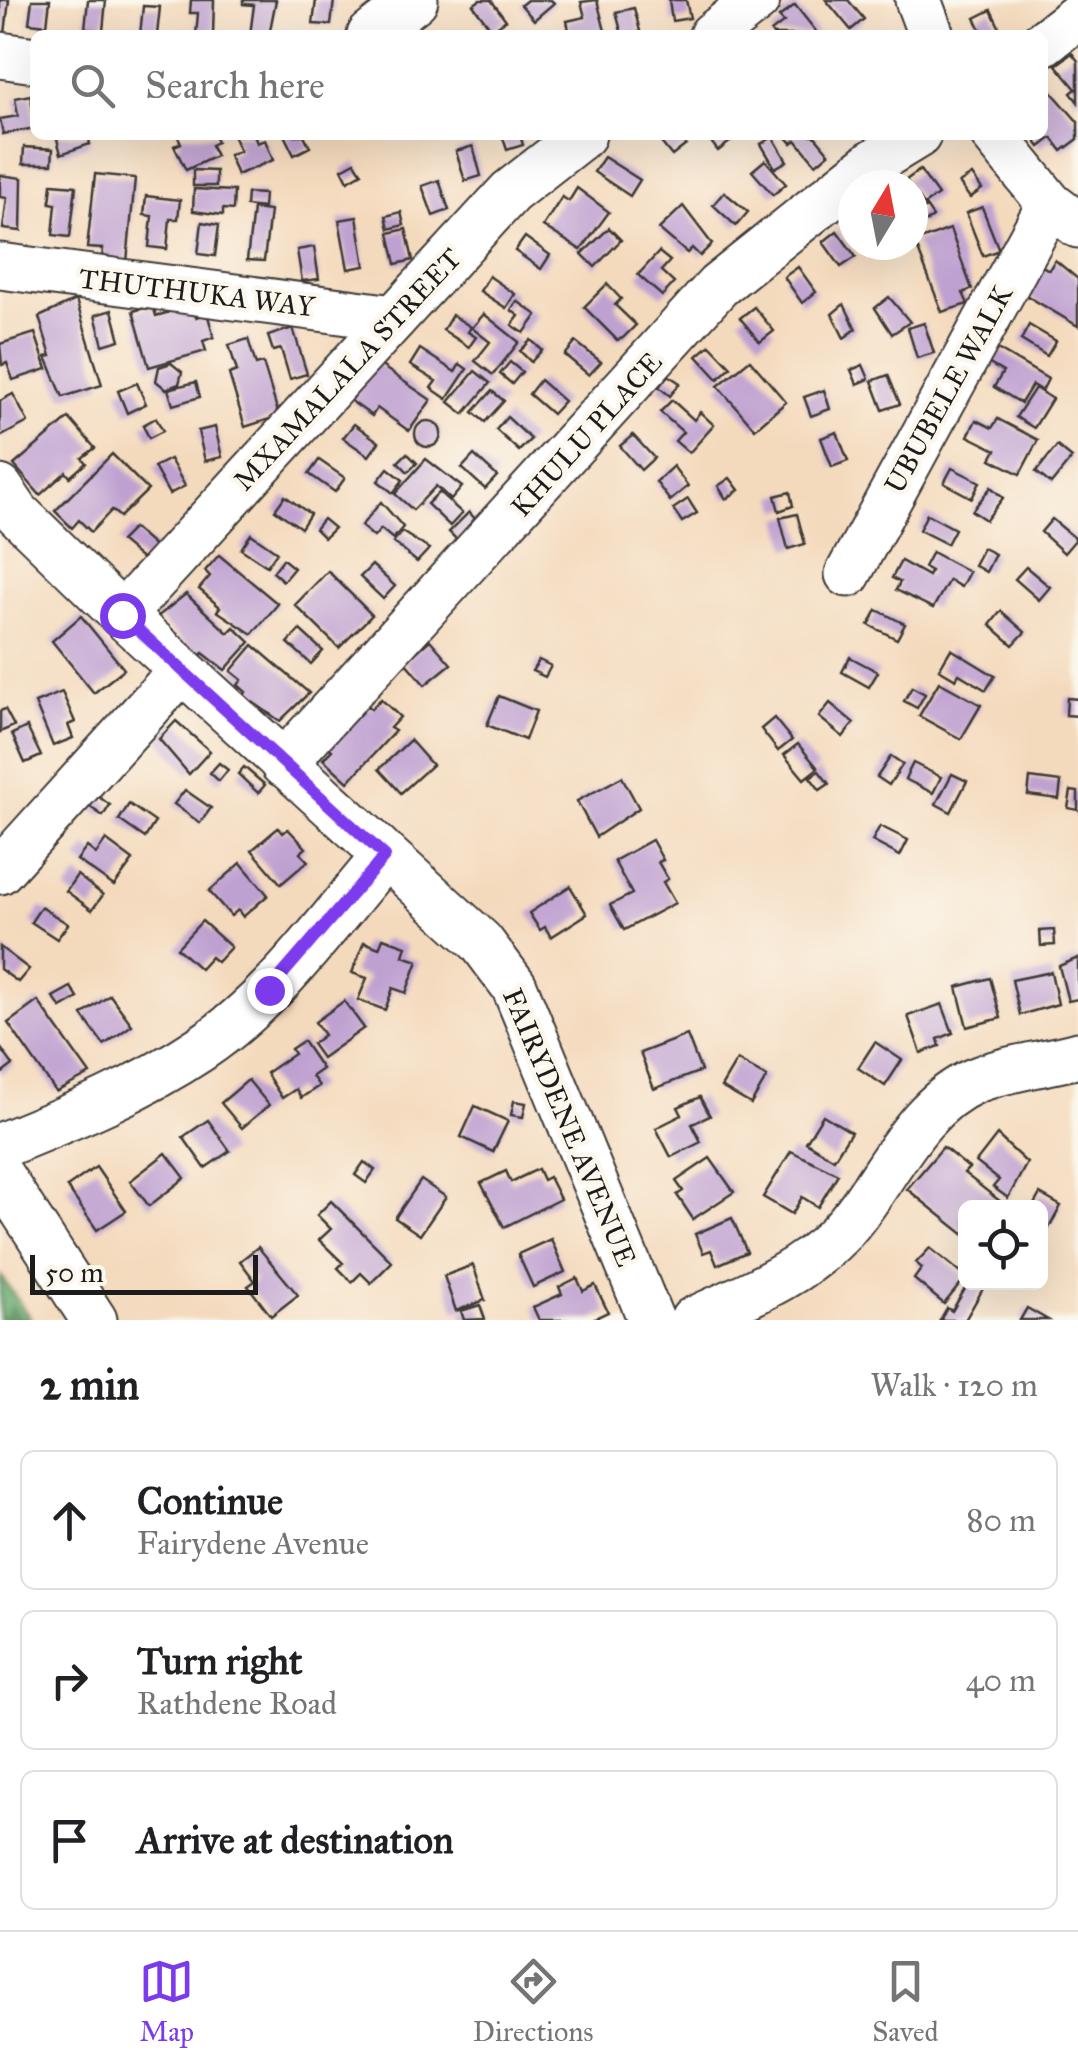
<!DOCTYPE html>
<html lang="en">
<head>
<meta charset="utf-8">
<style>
  :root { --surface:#fff; --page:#f6f6f6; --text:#202124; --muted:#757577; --line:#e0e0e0; --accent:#7c3aed }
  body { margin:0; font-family:"IM FELL Great Primer",serif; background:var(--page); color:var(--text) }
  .controls { position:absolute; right:30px; bottom:30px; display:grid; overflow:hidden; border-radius:15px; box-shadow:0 10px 40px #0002 }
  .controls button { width:90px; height:90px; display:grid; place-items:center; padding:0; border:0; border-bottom:2px solid var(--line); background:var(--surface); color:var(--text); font:50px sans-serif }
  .compass { position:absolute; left:838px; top:170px; width:90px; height:90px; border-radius:50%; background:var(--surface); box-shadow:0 10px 40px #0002; rotate:10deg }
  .scale { position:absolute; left:30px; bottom:25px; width:228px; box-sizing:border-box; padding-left:10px; border:5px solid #1c1c1c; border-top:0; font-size:28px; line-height:35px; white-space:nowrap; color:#1c1c1c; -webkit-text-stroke:8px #fbf7ec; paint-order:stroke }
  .stop { position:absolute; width:30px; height:30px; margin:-22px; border:8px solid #7c3aed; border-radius:50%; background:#fff }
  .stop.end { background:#7c3aed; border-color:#fff; box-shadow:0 2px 10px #0008 }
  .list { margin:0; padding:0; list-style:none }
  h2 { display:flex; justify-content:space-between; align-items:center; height:130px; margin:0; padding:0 40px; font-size:42px }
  h2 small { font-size:32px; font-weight:400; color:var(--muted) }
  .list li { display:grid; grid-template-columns:65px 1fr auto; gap:30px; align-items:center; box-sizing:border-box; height:140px; margin:0 20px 20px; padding:0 20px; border:2px solid var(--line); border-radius:15px }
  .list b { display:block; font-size:38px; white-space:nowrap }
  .list p { margin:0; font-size:32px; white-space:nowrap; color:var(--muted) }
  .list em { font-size:32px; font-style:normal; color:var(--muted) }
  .icon { flex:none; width:55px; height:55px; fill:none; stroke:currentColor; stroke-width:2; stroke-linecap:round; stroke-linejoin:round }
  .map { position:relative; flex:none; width:1078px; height:1320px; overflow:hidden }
  .search { position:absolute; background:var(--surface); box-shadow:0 10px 40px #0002; left:30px; right:30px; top:30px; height:110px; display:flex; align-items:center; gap:25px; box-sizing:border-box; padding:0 35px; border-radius:15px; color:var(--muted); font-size:38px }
  .sheet { height:610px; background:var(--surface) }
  nav { display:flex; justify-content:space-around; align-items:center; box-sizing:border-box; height:140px; border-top:2px solid var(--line); background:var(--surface); font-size:28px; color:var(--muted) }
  nav a { display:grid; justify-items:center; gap:5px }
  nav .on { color:var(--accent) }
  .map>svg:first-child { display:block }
  .forest { fill:url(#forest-firs); stroke:#436446; stroke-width:2.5 }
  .building { fill:#bfa1d1 }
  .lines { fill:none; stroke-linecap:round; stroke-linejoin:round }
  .minor-casing { stroke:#3c3834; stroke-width:49 }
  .minor { stroke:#fff; stroke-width:45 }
  .route { stroke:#7c3aed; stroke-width:12 }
  .labels { text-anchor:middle; stroke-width:9; stroke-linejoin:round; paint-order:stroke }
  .street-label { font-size:28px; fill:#1c1c1c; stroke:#fbf7ec }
</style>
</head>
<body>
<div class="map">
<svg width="1078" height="1320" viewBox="0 0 1078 1320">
  <defs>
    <pattern id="forest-firs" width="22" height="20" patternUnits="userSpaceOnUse" patternTransform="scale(2.5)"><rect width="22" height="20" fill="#6aac70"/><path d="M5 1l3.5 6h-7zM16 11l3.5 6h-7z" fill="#568b5b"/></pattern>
  </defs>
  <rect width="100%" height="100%" fill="#fbf7ec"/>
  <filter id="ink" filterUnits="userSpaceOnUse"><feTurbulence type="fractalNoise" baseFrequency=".01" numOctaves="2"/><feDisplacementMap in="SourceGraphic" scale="20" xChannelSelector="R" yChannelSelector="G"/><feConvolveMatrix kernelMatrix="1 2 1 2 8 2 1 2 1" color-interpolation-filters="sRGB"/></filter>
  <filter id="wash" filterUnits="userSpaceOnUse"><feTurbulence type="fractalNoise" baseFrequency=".0048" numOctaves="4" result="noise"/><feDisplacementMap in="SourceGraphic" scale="40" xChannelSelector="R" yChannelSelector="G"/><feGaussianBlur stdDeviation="2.25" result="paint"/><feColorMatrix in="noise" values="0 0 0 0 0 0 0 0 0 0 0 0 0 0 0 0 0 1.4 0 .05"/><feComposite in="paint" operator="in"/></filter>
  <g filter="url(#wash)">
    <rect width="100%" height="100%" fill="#f4dabd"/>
    <polygon class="forest" points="0,1275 31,1320 0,1320"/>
    <g id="blocks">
      <g class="building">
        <polygon points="0,0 9,0 5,34 0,33"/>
        <polygon points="32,0 50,0 47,25 29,23"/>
        <polygon points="88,0 106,0 103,31 85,29"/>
        <polygon points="191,0 214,0 213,35 196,35 198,13 190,13"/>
        <polygon points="243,0 276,0 269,35 250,35 254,5 243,4"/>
        <polygon points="316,0 334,0 331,25 313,24"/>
        <polygon points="480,0 491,0 506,20 492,30 473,5"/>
        <polygon points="527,0 551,0 554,3 534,20 521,5"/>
        <polygon points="597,0 606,35 570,35 567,21 585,17 581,2"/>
        <polygon points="669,0 686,0 690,18 672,21"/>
        <polygon points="826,0 848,0 864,19 851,30"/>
        <polygon points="795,5 819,35 773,35 771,32 784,22 779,17"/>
        <polygon points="143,6 160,7 157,35 140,35"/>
        <polygon points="634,8 641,35 622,35 616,12"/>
        <polygon points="991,10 1003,35 984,35 975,18"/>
        <polygon points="1072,53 1078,61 1078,102 1071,93 1076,89 1056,65"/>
        <polygon points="1043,82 1078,122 1078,139 1062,151 1052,138 1040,147 1031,135 1043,135"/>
        <polygon points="31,95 35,128 3,134 0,119 18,116 15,98"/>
        <polygon points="56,135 88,135 90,144 61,154"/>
        <polygon points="177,135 214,135 217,142 211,145 216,156 186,170 174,146 181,143"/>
        <polygon points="233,135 254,135 257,143 265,140 273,160 237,175 229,155 240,151"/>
        <polygon points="284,135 304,135 310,147 294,155"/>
        <polygon points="502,135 520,135 523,145 507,150"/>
        <polygon points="655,135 677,135 686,145 672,156"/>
        <polygon points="706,135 739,135 718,151"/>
        <polygon points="785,135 814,135 829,153 816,164 796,140 792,143"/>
        <polygon points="773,137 787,161 775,168 761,144"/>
        <polygon points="473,146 481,176 465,181 456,151"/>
        <polygon points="24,147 53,149 52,164 23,164"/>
        <polygon points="604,157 640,180 630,196 594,172"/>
        <polygon points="765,160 786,184 773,195 752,171"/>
        <polygon points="355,162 362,173 348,181 342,169"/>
        <polygon points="193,170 216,171 216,186 193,186"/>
        <polygon points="920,170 938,195 924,205 906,180"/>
        <polygon points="95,174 135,178 127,262 102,259 103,249 87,248"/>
        <polygon points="0,175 22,178 21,231 3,229 7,198 0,197"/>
        <polygon points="972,175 982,189 970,198 959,183"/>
        <polygon points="439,180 449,210 433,216 422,186"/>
        <polygon points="52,184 76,186 70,237 53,235 56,204 50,203"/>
        <polygon points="577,188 609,212 581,250 543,226 562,197 569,201"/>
        <polygon points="194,189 234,191 233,210 223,209 223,215 193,211"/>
        <polygon points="724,192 748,212 736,226 713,205"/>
        <polygon points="247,193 264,194 263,208 246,206"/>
        <polygon points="146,196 180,200 178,219 170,219 167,249 149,247 152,216 144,215"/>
        <polygon points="683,206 712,244 700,256 692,248 687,253 659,229"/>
        <polygon points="926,207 933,217 922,225 915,215"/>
        <polygon points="982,207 999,250 983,256 966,213"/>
        <polygon points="253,209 270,211 264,261 247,260"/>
        <polygon points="401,212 404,225 389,229 386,216"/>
        <polygon points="357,217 365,266 348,269 339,220"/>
        <polygon points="202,222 219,225 215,256 198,254"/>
        <polygon points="609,228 621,240 595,267 582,254"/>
        <polygon points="406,229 413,260 396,264 389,233"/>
        <polygon points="950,229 972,289 963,293 968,304 942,312 915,242"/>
        <polygon points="837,231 856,257 841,267 823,242"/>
        <polygon points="525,237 550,255 541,269 515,251"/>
        <polygon points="314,247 319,279 302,281 297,250"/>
        <polygon points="659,252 670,261 661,271 674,283 662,296 638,275"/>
        <polygon points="1055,260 1078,279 1078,326 1019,291 1037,263 1049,270"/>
        <polygon points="798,267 816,292 802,303 784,277"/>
        <polygon points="489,276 515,294 506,308 480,291"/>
        <polygon points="607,284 621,299 615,305 636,325 623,338 617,340 584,307"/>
        <polygon points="889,297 910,322 892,334 875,308"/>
        <polygon points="76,300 102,385 63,397 46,357 51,356 39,317"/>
        <polygon points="517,301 537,315 524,333 512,325 519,316 511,310"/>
        <polygon points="844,304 856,329 844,338 832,314"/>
        <polygon points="153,306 156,316 167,313 165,308 193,307 196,317 207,313 214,337 203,341 206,351 149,367 133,311"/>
        <polygon points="754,307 774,331 760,342 740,318"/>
        <polygon points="112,310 120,340 103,345 95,315"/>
        <polygon points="484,314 519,342 493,375 475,361 490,342 472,328"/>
        <polygon points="452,315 471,327 468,332 476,337 469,347 443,330"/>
        <polygon points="924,323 934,353 917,358 908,328"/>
        <polygon points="1029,325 1056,341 1047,356 1021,340"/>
        <polygon points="293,328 307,374 290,379 281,349 273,351 268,336"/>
        <polygon points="35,333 47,369 13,380 7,363 2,365 0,344"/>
        <polygon points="248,339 256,365 263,363 279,416 245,427 229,374 237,371 229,345"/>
        <polygon points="531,340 542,350 531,362 520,351"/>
        <polygon points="576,342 601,362 589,375 565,355"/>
        <polygon points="989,344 1048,379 1042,391 1032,385 1021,403 994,387 1003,372 981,359"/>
        <polygon points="710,345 731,367 718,379 697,356"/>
        <polygon points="420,349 455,372 460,364 467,369 447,399 431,388 436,381 410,365"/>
        <polygon points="750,360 786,402 755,429 718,386"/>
        <polygon points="510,362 522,372 512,384 500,374"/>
        <polygon points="171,363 182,372 179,384 166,389 156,381 159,367"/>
        <polygon points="377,363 431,400 409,431 377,408 372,416 351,401"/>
        <polygon points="863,365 869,379 857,384 851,370"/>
        <polygon points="475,371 490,383 464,414 449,402"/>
        <polygon points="668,375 680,383 670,396 659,387"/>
        <polygon points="888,375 900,404 883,410 872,381"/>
        <polygon points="540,380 564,401 552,414 529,394"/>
        <polygon points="196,382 200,397 173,405 168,389"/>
        <polygon points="137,383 146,404 127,413 118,391"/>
        <polygon points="1035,388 1052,399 1034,428 1016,417"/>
        <polygon points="824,390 830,409 811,416 804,397"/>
        <polygon points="492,391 504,401 485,422 473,412"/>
        <polygon points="13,394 28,422 0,437 0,401"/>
        <polygon points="672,400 694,420 700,412 714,425 689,453 675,441 683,432 660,412"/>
        <polygon points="507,417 531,439 519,451 496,430"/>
        <polygon points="69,418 95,448 82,458 86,463 70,477 66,472 40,495 14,465"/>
        <polygon points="156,418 163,431 149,438 143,425"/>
        <polygon points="998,419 1038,440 1020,474 991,459 996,450 968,436 976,420 992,428"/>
        <circle cx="428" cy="434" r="13"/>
        <polygon points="354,424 379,442 369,456 343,438"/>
        <polygon points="215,427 222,457 205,461 198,431"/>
        <polygon points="837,432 848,461 832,467 821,438"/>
        <polygon points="633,435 654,458 641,470 620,446"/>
        <polygon points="1057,446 1072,458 1051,484 1036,472"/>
        <polygon points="407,453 417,463 408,472 398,462"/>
        <polygon points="112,454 148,490 120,517 112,510 91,532 79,520 72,528 55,511"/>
        <polygon points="474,455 497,476 485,489 462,468"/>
        <polygon points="170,459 185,486 169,494 154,467"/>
        <polygon points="426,459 462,487 451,500 436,486 413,510 395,494"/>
        <polygon points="319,460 345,478 335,492 309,474"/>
        <polygon points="673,466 688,486 670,501 656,482"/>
        <polygon points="388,468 403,480 393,493 378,481"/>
        <polygon points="952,468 980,482 972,498 944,483"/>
        <polygon points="730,478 739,490 726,499 718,486"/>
        <polygon points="991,487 1003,498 986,520 972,511"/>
        <polygon points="439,492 462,513 450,526 427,504"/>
        <polygon points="790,492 793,506 779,511 775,496"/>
        <polygon points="285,496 310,514 301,528 275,510"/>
        <polygon points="688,499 697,513 682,522 673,509"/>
        <polygon points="381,502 403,527 393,539 381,529 374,537 361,526"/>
        <polygon points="469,512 476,520 457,540 449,532"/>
        <polygon points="797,514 805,544 788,549 780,518"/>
        <polygon points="927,514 955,529 947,544 919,530"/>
        <polygon points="323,519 334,528 324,538 315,529"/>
        <polygon points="1052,519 1076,539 1064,553 1041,532"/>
        <polygon points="133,528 157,549 145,562 120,541"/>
        <polygon points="402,532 429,549 417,562 393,542"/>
        <polygon points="251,534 277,552 267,566 241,549"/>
        <polygon points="983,548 995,554 986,572 974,565"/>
        <polygon points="932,552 969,572 961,587 949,580 933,608 896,590 900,582 892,578 901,561 928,576 931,571 924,567"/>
        <polygon points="219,555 278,604 252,634 217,611 220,607 199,589 210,576 205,571"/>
        <polygon points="283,559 294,568 283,581 273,572"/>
        <polygon points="372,565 395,586 383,599 360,577"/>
        <polygon points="1026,567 1050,587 1039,600 1015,579"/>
        <polygon points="328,571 372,615 339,648 295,605"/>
        <polygon points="186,594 228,633 234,627 250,642 225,670 203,653 199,657 157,617"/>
        <polygon points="877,610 905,624 897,639 869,625"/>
        <polygon points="1001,611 1025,632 1013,645 990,625"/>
        <polygon points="81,616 124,669 94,693 52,641"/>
        <polygon points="300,630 323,651 311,664 288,643"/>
        <polygon points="430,640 451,664 425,685 405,662"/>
        <polygon points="253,645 309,693 280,721 244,696 246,692 238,685 242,680 231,671"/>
        <polygon points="951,649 995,676 986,690 959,674 956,679 939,669"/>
        <polygon points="850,657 878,672 869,687 842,672"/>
        <polygon points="539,660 551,666 545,677 532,671"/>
        <polygon points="939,682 981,705 961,739 919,716"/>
        <polygon points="912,687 925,694 917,708 904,701"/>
        <polygon points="62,692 75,722 68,725 73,738 53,746 35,703"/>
        <polygon points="499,696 536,711 525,740 487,725"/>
        <polygon points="1067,698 1078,699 1078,716 1066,715"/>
        <polygon points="381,699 400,717 390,728 395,731 348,782 323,759 332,750 324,743 361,701 371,709"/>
        <polygon points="830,703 854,723 843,737 819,717"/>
        <polygon points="5,709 14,726 0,732 0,711"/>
        <polygon points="774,718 792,740 778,751 761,729"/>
        <polygon points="176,721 210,751 189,774 159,739"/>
        <polygon points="27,727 41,756 25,763 12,734"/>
        <polygon points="410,740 432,765 401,793 379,769"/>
        <polygon points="798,744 818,768 804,779 784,755"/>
        <polygon points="891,756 903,764 889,785 877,777"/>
        <polygon points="219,763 228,770 219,781 210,773"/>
        <polygon points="913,763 941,777 933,793 905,779"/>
        <polygon points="244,767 265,785 258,793 238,774"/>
        <polygon points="819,771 829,784 820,790 810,777"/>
        <polygon points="952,774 967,781 951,812 936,804"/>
        <polygon points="622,777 639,808 596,837 577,801"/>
        <polygon points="1030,778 1061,782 1059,799 1028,795"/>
        <polygon points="88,789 110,805 103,816 80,800"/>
        <polygon points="185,790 211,808 200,823 174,804"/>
        <polygon points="1071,791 1078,792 1078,810 1068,808"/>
        <polygon points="129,804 155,822 145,838 119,820"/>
        <polygon points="880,826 908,840 900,856 872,841"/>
        <polygon points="278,828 283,833 288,829 306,848 300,853 308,861 281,884 252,850"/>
        <polygon points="106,840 133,860 114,886 77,860 87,847 96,854"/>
        <polygon points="652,840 663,860 658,862 668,879 663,882 675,903 624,930 610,905 632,894 614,861"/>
        <polygon points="241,863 268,895 243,917 238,910 231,916 209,891"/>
        <polygon points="77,875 103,895 92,910 66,891"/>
        <polygon points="570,886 587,914 551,937 545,927 540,930 529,913"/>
        <polygon points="41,907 68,924 57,939 31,922"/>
        <polygon points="202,921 231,947 217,962 211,957 200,969 177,948"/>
        <polygon points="1054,930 1055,945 1041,946 1040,931"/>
        <polygon points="383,938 406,946 403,956 418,961 406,993 393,988 385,1010 358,1000 367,978 352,973 364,942 379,948"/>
        <polygon points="0,947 29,969 18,982 0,969"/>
        <polygon points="1078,958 1078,999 1068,1001 1059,966"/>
        <polygon points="1051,972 1058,1004 1020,1015 1012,980"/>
        <polygon points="990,978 1001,1018 967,1027 957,987"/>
        <polygon points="71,987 78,998 61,1008 53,997"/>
        <polygon points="110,995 132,1025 104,1045 82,1015"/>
        <polygon points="38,1001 90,1074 56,1092 8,1023"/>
        <polygon points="344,1001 364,1028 322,1058 312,1044 324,1035 315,1022"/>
        <polygon points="942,1004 953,1033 938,1039 940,1046 921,1053 908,1016"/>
        <polygon points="687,1035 701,1071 654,1089 640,1053"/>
        <polygon points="303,1041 322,1069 312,1076 319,1086 301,1098 296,1089 282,1098 266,1073 294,1054 291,1049"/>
        <polygon points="875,1042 902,1060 885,1086 858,1068"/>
        <polygon points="0,1047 13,1065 0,1075"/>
        <polygon points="737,1060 767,1077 751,1104 721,1087"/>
        <polygon points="248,1080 269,1105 242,1128 221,1103"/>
        <polygon points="700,1097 710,1116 692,1124 701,1142 671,1157 656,1128 682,1115 678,1107"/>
        <polygon points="514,1101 526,1103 523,1117 511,1115"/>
        <polygon points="475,1106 508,1121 493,1152 461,1137"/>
        <polygon points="823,1115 851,1132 834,1159 806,1142"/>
        <polygon points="208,1120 230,1151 205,1168 183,1137"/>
        <polygon points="997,1135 1027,1163 1008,1198 993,1187 999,1180 976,1162"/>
        <polygon points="943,1147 969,1168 964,1173 1001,1202 997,1208 966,1208 966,1236 907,1189"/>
        <polygon points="791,1151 838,1174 818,1207 802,1197 792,1214 763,1197"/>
        <polygon points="166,1153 185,1178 149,1206 130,1181"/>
        <polygon points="710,1158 734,1192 693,1219 677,1195 683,1191 676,1181"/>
        <polygon points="364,1162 375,1170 366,1183 355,1175"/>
        <polygon points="96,1167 126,1211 97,1230 67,1187"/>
        <polygon points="538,1169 543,1180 549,1177 560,1199 504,1227 481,1183 506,1171 511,1182"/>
        <polygon points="421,1180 446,1197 420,1235 395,1218"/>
        <polygon points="1040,1194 1061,1206 1040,1244 1040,1208 1032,1208"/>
        <polygon points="331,1201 392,1262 371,1283 361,1273 352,1282 338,1268 343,1263 319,1240 331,1229 317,1215"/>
        <polygon points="732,1218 747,1252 717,1265 711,1250 703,1253 695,1234"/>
        <polygon points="551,1239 565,1272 533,1287 518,1254"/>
        <polygon points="258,1247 298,1295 271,1316 248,1286 255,1281 240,1261"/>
        <polygon points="930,1248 966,1277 944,1304 914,1279 922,1268 916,1263"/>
        <polygon points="473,1265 485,1300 456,1311 444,1276"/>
        <polygon points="577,1278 583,1291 595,1285 608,1312 591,1320 539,1320 533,1307 562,1294 559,1287"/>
        <polygon points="969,1282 984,1287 965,1320 940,1320 947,1308 952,1311"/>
        <polygon points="480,1305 485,1319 464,1320 461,1311"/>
        <polygon points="1027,1308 1048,1320 1020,1320"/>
      </g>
    </g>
  </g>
  <g filter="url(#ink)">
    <use href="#blocks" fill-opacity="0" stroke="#3c3834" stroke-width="2.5"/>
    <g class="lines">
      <g class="minor-casing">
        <g id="minor">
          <polyline points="918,0 931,35"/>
          <polyline points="370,35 415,0"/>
          <polyline points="712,35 757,0"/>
          <polyline points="1043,43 1078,16"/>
          <polyline points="0,55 35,60"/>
          <polyline points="994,135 1050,204 1078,225"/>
          <polyline points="0,266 394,318"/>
          <polyline points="0,488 17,513 122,615 481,942 514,986 651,1320"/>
          <polyline points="848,574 1050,204"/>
          <polyline points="122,615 510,192 583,135"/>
          <polyline points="283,764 718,286 872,163 918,135"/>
          <polyline points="0,871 181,671"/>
          <path d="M0 1146C69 1118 137 1091 200 1049 273 1001 328 922 385 856"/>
          <polyline points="0,1175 94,1320"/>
          <path d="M693 1320C743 1297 798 1276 838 1235 883 1189 910 1109 974 1081 1005 1068 1045 1064 1078 1055"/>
        </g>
      </g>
      <use href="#minor" class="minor"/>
    </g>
  </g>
  <g class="lines" filter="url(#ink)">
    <polyline class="route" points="122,615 385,856 269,990"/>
  </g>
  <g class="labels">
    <g class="street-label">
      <text transform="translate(197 292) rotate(7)" y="10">THUTHUKA WAY</text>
      <text transform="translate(347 369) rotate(-47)" y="10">MXAMALALA STREET</text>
      <text transform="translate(948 389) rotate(-61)" y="10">UBUBELE WALK</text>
      <text transform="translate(586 434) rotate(-48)" y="10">KHULU PLACE</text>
      <text transform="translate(570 1127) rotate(67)" y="10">FAIRYDENE AVENUE</text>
    </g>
  </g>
</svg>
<div class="controls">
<button><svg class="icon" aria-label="locate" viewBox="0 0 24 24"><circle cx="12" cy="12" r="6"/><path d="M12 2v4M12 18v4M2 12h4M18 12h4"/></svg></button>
</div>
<svg class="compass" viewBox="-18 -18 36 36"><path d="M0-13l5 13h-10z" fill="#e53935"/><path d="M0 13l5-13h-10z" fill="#757577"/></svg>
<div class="scale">50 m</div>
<div class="stop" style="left:122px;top:615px"></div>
<div class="stop end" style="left:269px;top:990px"></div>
<div class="search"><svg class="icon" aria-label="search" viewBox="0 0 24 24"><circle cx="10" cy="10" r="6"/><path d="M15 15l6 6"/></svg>Search here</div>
</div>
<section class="sheet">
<h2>2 min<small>Walk · 120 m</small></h2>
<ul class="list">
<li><svg class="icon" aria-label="ahead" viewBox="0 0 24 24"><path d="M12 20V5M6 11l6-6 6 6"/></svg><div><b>Continue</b><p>Fairydene Avenue</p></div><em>80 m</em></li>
<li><svg class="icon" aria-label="right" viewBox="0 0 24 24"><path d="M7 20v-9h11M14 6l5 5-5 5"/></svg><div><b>Turn right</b><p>Rathdene Road</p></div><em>40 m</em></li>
<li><svg class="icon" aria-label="arrive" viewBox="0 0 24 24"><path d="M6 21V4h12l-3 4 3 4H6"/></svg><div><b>Arrive at destination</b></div></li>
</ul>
</section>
<nav>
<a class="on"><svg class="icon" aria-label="map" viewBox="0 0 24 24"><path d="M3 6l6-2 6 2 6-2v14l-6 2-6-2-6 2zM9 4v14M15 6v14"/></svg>Map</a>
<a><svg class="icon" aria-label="directions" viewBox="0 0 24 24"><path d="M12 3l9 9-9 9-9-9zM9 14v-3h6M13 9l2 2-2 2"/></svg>Directions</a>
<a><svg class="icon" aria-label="saved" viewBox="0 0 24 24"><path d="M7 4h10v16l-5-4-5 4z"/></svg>Saved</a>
</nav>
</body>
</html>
